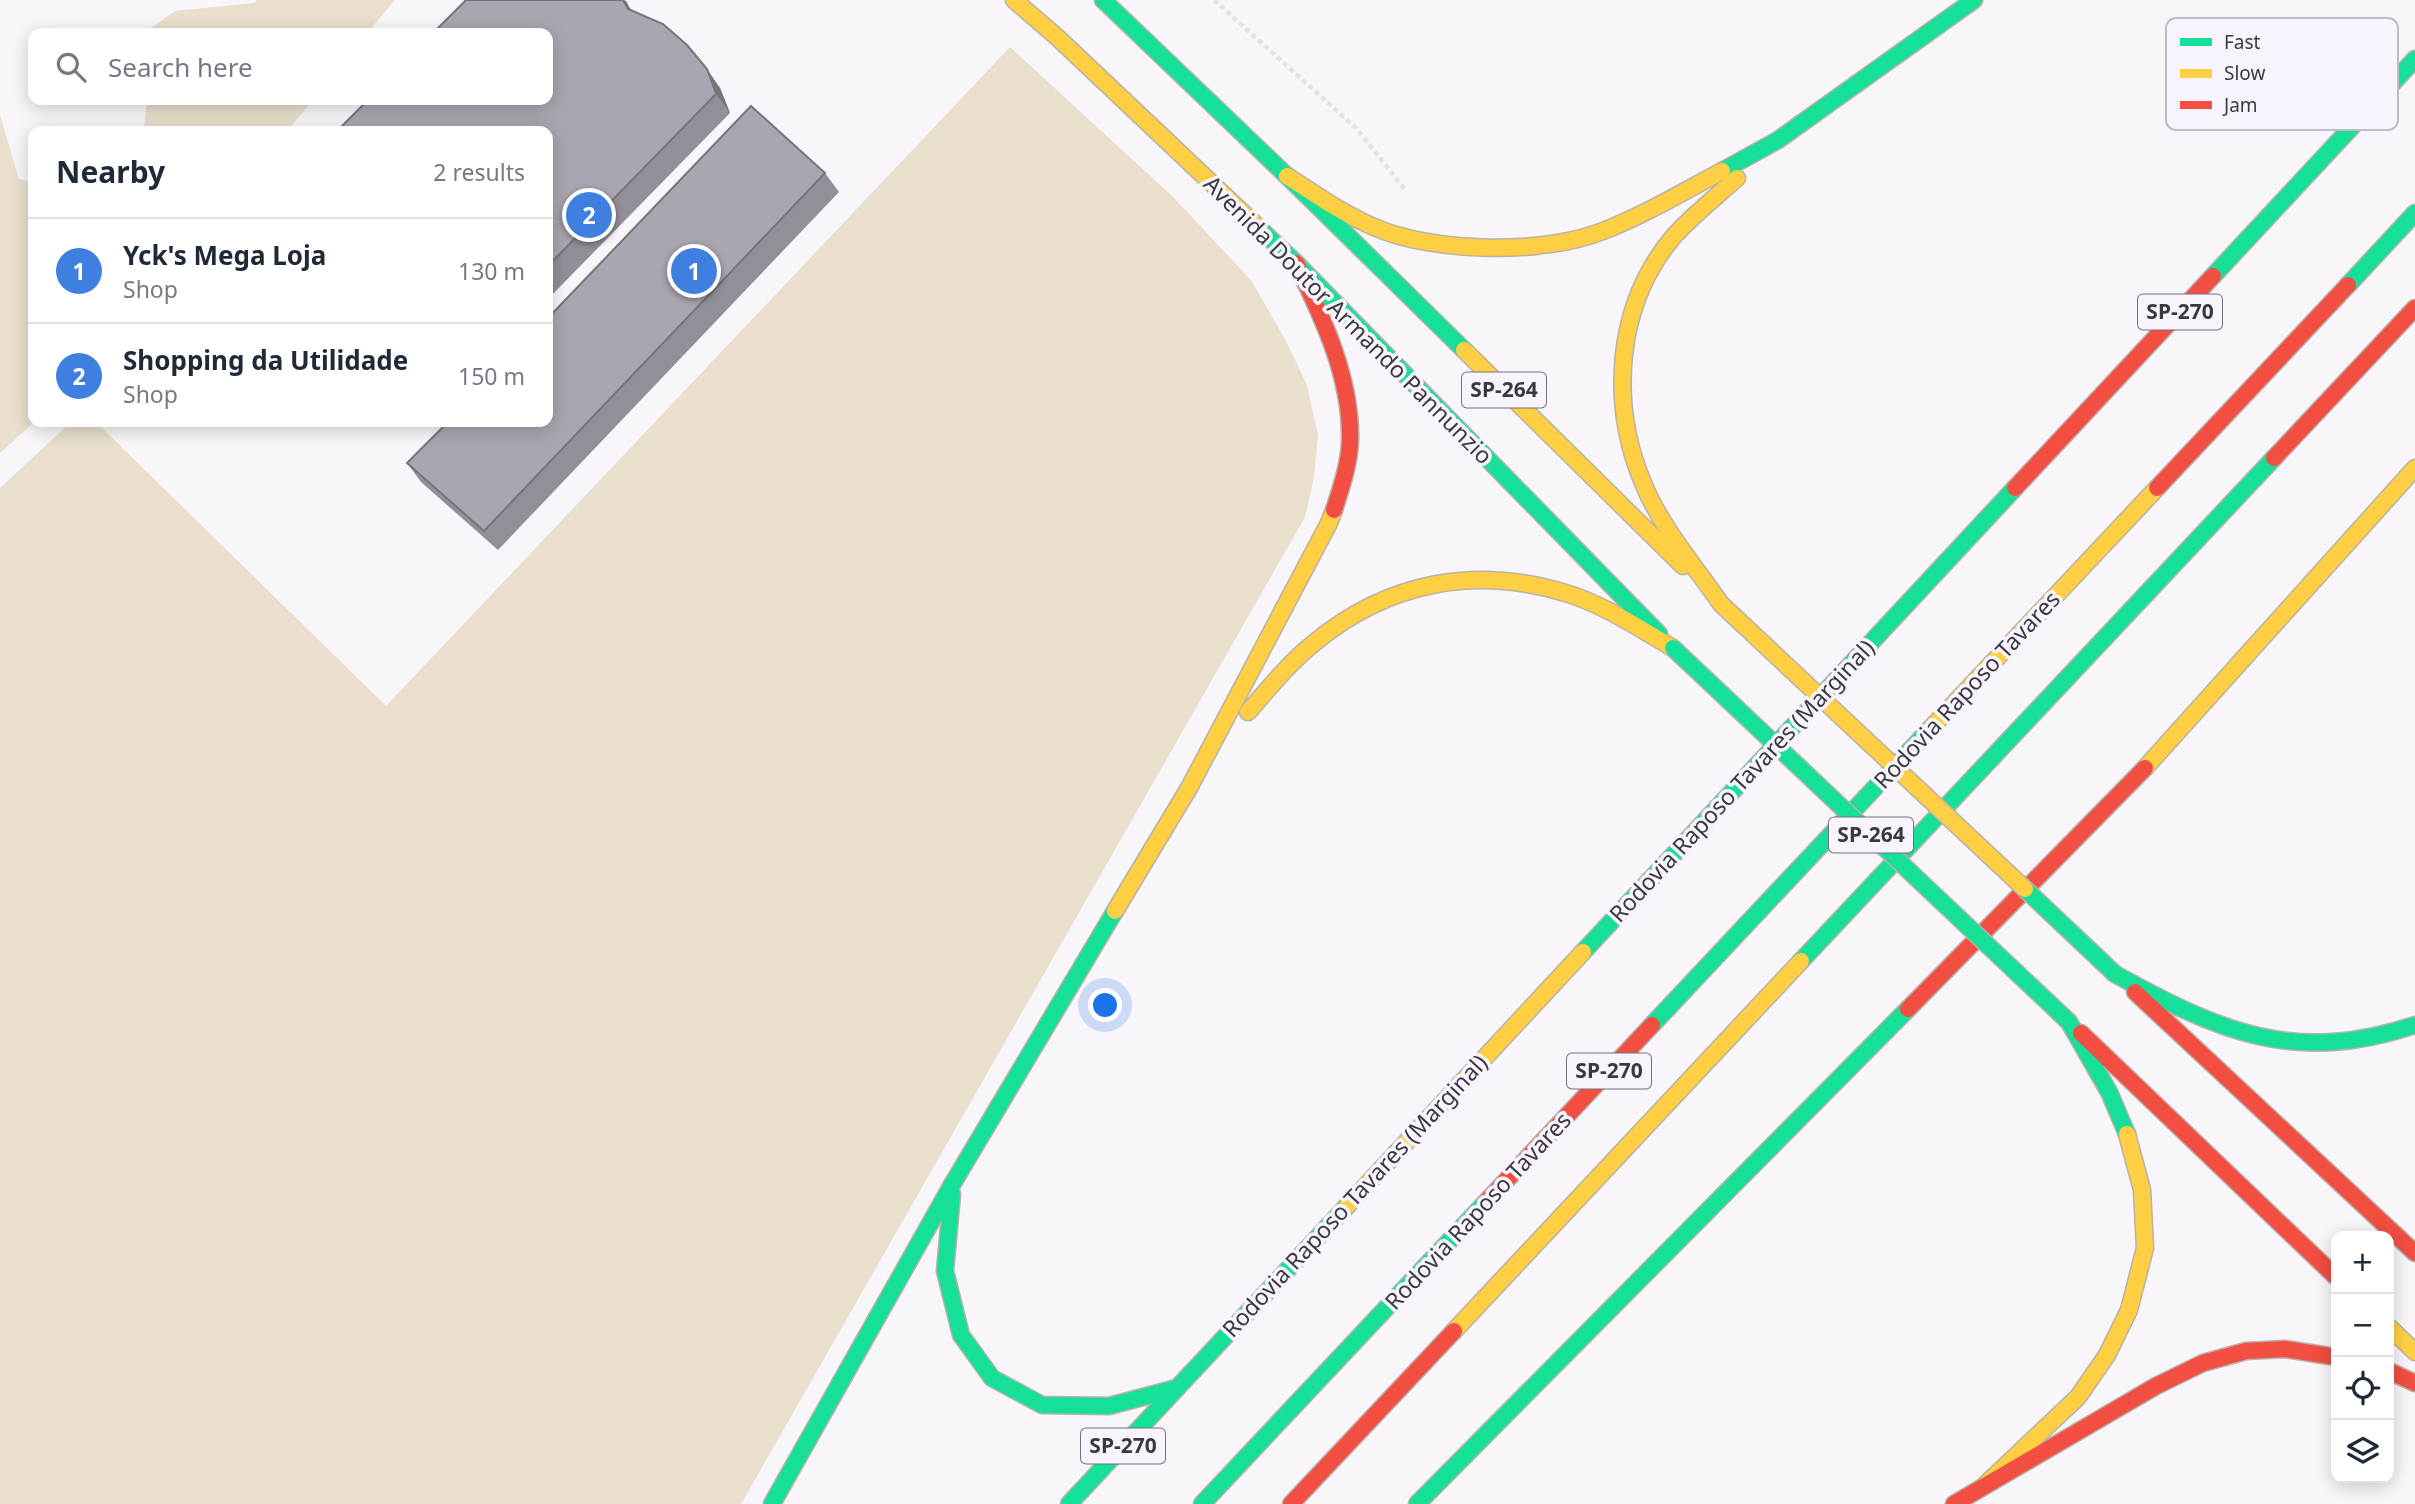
<!DOCTYPE html>
<html lang="en">
<head>
<meta charset="utf-8">
<style>
  :root { --surface:#fff; --page:#f2f2f3; --text:#1f2937; --muted:#747a83; --line:#e0e1e3; --accent:#7d7a82 }
  body { margin:0; font-family:"Noto Sans",sans-serif; background:var(--page); color:var(--text) }
  .controls { position:absolute; right:21px; bottom:21px; display:grid; overflow:hidden; border-radius:14px; box-shadow:0 4px 18px #0003 }
  .controls button { width:63px; height:63px; display:grid; place-items:center; padding:0; border:0; border-bottom:2px solid var(--line); background:var(--surface); color:var(--text); font:35px sans-serif }
  .you { position:absolute; left:1106px; top:1006px; width:24px; height:24px; margin:-18px; border:5px solid #fff; border-radius:50%; background:#1a73e8; box-shadow:0 0 0 10px #1a73e833 }
  .badge { display:grid; place-items:center; width:46px; height:46px; border-radius:50%; background:var(--accent); color:#fff; font-size:23px; font-weight:700 }
  .pin { position:absolute; translate:-50% -50%; border:4px solid #fff; box-shadow:0 2px 7px #0006 }
  .list { margin:0; padding:0; list-style:none }
  h2 { display:flex; justify-content:space-between; align-items:center; height:91px; margin:0; padding:0 28px; font-size:30px }
  h2 small { font-size:23px; font-weight:400; color:var(--muted) }
  .list li { display:grid; grid-template-columns:46px 1fr auto; gap:21px; align-items:center; box-sizing:border-box; height:105px; padding:0 28px; border-top:2px solid var(--line) }
  .list b { display:block; font-size:26px; white-space:nowrap }
  .list p { margin:0; font-size:23px; white-space:nowrap; color:var(--muted) }
  .list em { font-size:23px; font-style:normal; color:var(--muted) }
  .icon { flex:none; width:38px; height:38px; fill:none; stroke:currentColor; stroke-width:2; stroke-linecap:round; stroke-linejoin:round }
  .map { position:relative; flex:none; width:2415px; height:1504px; overflow:hidden }
  .search { position:absolute; background:var(--surface); box-shadow:0 4px 18px #0003; left:28px; top:28px; width:525px; height:77px; display:flex; align-items:center; gap:18px; box-sizing:border-box; padding:0 24px; border-radius:14px; color:var(--muted); font-size:26px }
  .panel { position:absolute; background:var(--surface); box-shadow:0 4px 18px #0003; left:28px; top:126px; width:525px; height:301px; border-radius:14px }
  .map>svg:first-child { display:block }
  .green { fill:#e9dfcc }
  .lines { fill:none; stroke-linecap:round; stroke-linejoin:round }
  .fast-casing { stroke:#b8b2a9; stroke-width:19 }
  .slow-casing { stroke:#b8b2a9; stroke-width:19 }
  .jam-casing { stroke:#b8b2a9; stroke-width:19 }
  .path { stroke:#e3e2e4; stroke-width:4.5; stroke-dasharray:5 3.5; stroke-linecap:butt }
  .fast { stroke:#16e098; stroke-width:16 }
  .slow { stroke:#ffcf43; stroke-width:16 }
  .jam { stroke:#f24e42; stroke-width:16 }
  .fast-bridge-casing { stroke:#b8b2a9; stroke-width:19; stroke-linecap:butt }
  .slow-bridge-casing { stroke:#b8b2a9; stroke-width:19; stroke-linecap:butt }
  .fast-bridge { stroke:#16e098; stroke-width:16 }
  .slow-bridge { stroke:#ffcf43; stroke-width:16 }
  .wall { fill:#928f98 }
  .shaded-wall { fill:#77747c }
  .building { fill:#aaa6b1; stroke:#77747c; stroke-width:2 }
  .labels { text-anchor:middle; stroke-width:7; stroke-linejoin:round; paint-order:stroke }
  .shield { fill:#f7f4fd; stroke:#737079; stroke-width:2 }
  .shield-label { font-size:21px; font-weight:bold; fill:#3b3841 }
  .street-label { font-size:23px; fill:#3b3841; stroke:#f7f4fd }
  .key { fill:#f7f4fd; stroke:#bfbcc5; stroke-width:2 }
  .key-label { font-size:19px; fill:#3b3841 }
</style>
</head>
<body>
<div class="map">
<svg width="2415" height="1504" viewBox="0 0 2415 1504">
  <rect width="100%" height="100%" fill="#f8f6fb"/>
  <g class="green">
    <polygon points="257,0 395,0 367,33 144,33 175,11 254,3"/>
    <polygon points="1010,47 1172,196 1251,280 1286,341 1307,385 1318,435 1314,477 1305,517 741,1504 0,1504 0,488 71,422 96,422 386,706"/>
    <polygon points="147,100 313,100 287,131 144,131"/>
    <polygon points="0,115 19,179 33,182 34,422 0,453"/>
  </g>
  <g class="lines">
    <g class="fast-casing">
      <g id="fast">
        <polyline points="1103,0 1287,176 1464,350"/>
        <polyline points="1722,171 1778,140 1974,0"/>
        <polyline points="1260,229 1296,263 1659,634"/>
        <polyline points="2213,276 2415,59"/>
        <polyline points="2348,285 2415,213"/>
        <polyline points="1583,952 2015,488"/>
        <polyline points="1801,961 2274,458"/>
        <path d="M2115 974C2220 1032 2295 1065 2415 1025"/>
        <polyline points="2069,1022 2109,1092 2127,1134"/>
        <polyline points="1652,1025 1931,728"/>
        <polyline points="952,1194 945,1271 961,1335 992,1378 1042,1405 1109,1406 1177,1388"/>
        <polyline points="772,1504 953,1183 1115,911"/>
        <polyline points="1069,1504 1347,1206"/>
        <polyline points="1202,1504 1486,1202"/>
        <polyline points="1417,1504 1908,1009"/>
      </g>
    </g>
    <g class="slow-casing">
      <g id="slow">
        <polyline points="1014,0 1058,38 1260,229"/>
        <path d="M1287 176C1315 194 1343 214 1374 227 1433 253 1543 255 1603 231 1644 215 1683 192 1722 171"/>
        <polyline points="1464,350 1683,566"/>
        <path d="M1721 604C1694 565 1661 527 1643 483 1609 402 1616 304 1674 236 1693 215 1716 197 1737 178"/>
        <path d="M1248 712C1269 688 1289 663 1314 643 1389 581 1477 565 1569 594 1606 606 1640 629 1673 648"/>
        <polyline points="1931,728 2157,488"/>
        <polyline points="2145,768 2415,468"/>
        <polyline points="1115,911 1189,788 1329,523 1334,510"/>
        <polyline points="1347,1206 1583,952"/>
        <polyline points="2389,1327 2415,1352"/>
        <polyline points="1454,1331 1801,961"/>
        <polyline points="1985,1485 2078,1397 2107,1355 2129,1310 2145,1248 2142,1190 2127,1134"/>
      </g>
    </g>
    <g class="jam-casing">
      <g id="jam">
        <path d="M1296 263C1323 318 1352 379 1350 442 1349 465 1341 488 1334 510"/>
        <polyline points="2274,458 2415,308"/>
        <polyline points="2015,488 2213,276"/>
        <polyline points="2157,488 2348,285"/>
        <polyline points="2135,992 2415,1253"/>
        <polyline points="1908,1009 2145,768"/>
        <polyline points="2081,1033 2336,1277"/>
        <polyline points="1486,1202 1652,1025"/>
        <polyline points="2389,1371 2415,1383"/>
        <polyline points="1291,1504 1454,1331"/>
        <polyline points="1954,1504 2156,1386 2203,1363 2246,1351 2285,1349 2336,1357"/>
      </g>
    </g>
    <polyline class="path" points="1214,0 1357,129 1406,191"/>
    <use href="#fast" class="fast"/>
    <use href="#slow" class="slow"/>
    <use href="#jam" class="jam"/>
    <g class="fast-bridge-casing">
      <g id="fast-bridge">
        <polyline points="1673,648 2069,1022"/>
        <polyline points="2025,889 2115,974"/>
      </g>
    </g>
    <g class="slow-bridge-casing">
      <polyline id="slow-bridge" points="1721,604 2025,889"/>
    </g>
    <use href="#fast-bridge" class="fast-bridge"/>
    <use href="#slow-bridge" class="slow-bridge"/>
  </g>
  <g class="wall">
    <polygon points="632,11 720,88 730,113 548,299 548,131"/>
    <polygon points="825,173 839,192 498,550 421,482 407,463"/>
  </g>
  <g class="shaded-wall">
    <polygon points="623,0 626,1 641,28 628,9"/>
    <polygon points="707,69 720,88 730,113 716,94"/>
  </g>
  <g class="building">
    <polygon points="466,0 623,0 628,9 663,24 687,45 707,69 716,94 548,266 548,131 337,131 368,100 548,100 548,33 433,33"/>
    <polygon points="751,106 825,173 484,531 407,463 448,422 548,422 548,318"/>
  </g>
  <g class="labels">
    <g class="shield">
      <rect x="2138" y="294.5" width="84" height="35" rx="5"/>
      <rect x="1462" y="372.5" width="84" height="35" rx="5"/>
      <rect x="1829" y="817.5" width="84" height="35" rx="5"/>
      <rect x="1567" y="1053.5" width="84" height="35" rx="5"/>
      <rect x="1081" y="1428.5" width="84" height="35" rx="5"/>
    </g>
    <g class="shield-label">
      <text x="2180" y="319">SP-270</text>
      <text x="1504" y="397">SP-264</text>
      <text x="1871" y="842">SP-264</text>
      <text x="1609" y="1078">SP-270</text>
      <text x="1123" y="1453">SP-270</text>
    </g>
    <g class="street-label">
      <text transform="translate(1348 320) rotate(45)" y="8">Avenida Doutor Armando Pannunzio</text>
      <text transform="translate(1967 690) rotate(-47)" y="8">Rodovia Raposo Tavares</text>
      <text transform="translate(1742 781) rotate(-47)" y="8">Rodovia Raposo Tavares (Marginal)</text>
      <text transform="translate(1355 1196) rotate(-47)" y="8">Rodovia Raposo Tavares (Marginal)</text>
      <text transform="translate(1478 1211) rotate(-47)" y="8">Rodovia Raposo Tavares</text>
    </g>
  </g>
  <rect x="2166" y="18" width="232" height="112" rx="10" class="key"/>
  <rect x="2180" y="38" width="32" height="8" fill="#16e098"/>
  <rect x="2180" y="69" width="32" height="9" fill="#ffcf43"/>
  <rect x="2180" y="101" width="32" height="8" fill="#f24e42"/>
  <g class="key-label">
    <text x="2224" y="49">Fast</text>
    <text x="2224" y="80">Slow</text>
    <text x="2224" y="112">Jam</text>
  </g>
</svg>
<div class="controls">
<button>+</button>
<button>−</button>
<button><svg class="icon" aria-label="locate" viewBox="0 0 24 24"><circle cx="12" cy="12" r="6"/><path d="M12 2v4M12 18v4M2 12h4M18 12h4"/></svg></button>
<button><svg class="icon" aria-label="layers" viewBox="0 0 24 24"><path d="M12 4l9 5-9 5-9-5zM3 14l9 5 9-5"/></svg></button>
</div>
<div class="you"></div>
<div class="pin badge" style="left:694px;top:271px;background:#3f7fe0">1</div>
<div class="pin badge" style="left:589px;top:215px;background:#3f7fe0">2</div>
<div class="search"><svg class="icon" aria-label="search" viewBox="0 0 24 24"><circle cx="10" cy="10" r="6"/><path d="M15 15l6 6"/></svg>Search here</div>
<section class="panel">
<h2>Nearby<small>2 results</small></h2>
<ul class="list">
<li><span class="badge" style="background:#3f7fe0">1</span><div><b>Yck's Mega Loja</b><p>Shop</p></div><em>130 m</em></li>
<li><span class="badge" style="background:#3f7fe0">2</span><div><b>Shopping da Utilidade</b><p>Shop</p></div><em>150 m</em></li>
</ul>
</section>
</div>
</body>
</html>
